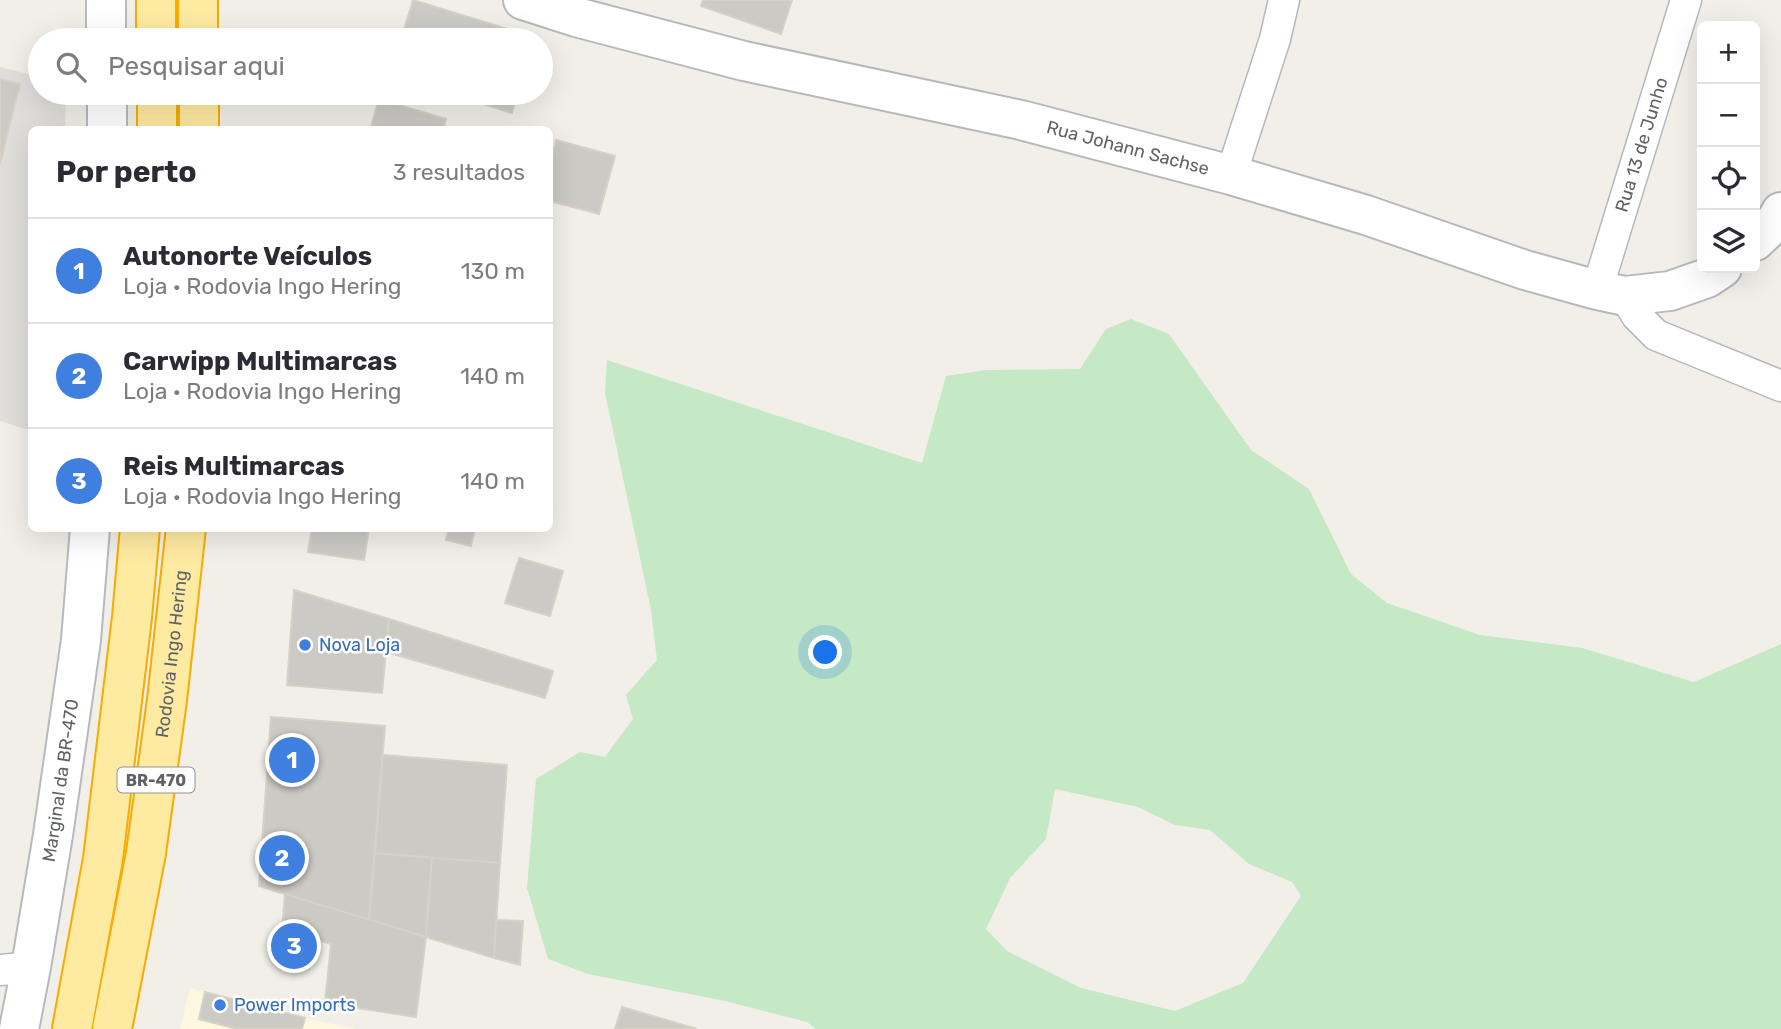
<!DOCTYPE html>
<html lang="pt">
<head>
<meta charset="utf-8">
<style>
  :root { --surface:#fff; --page:#f2f2f3; --text:#2b2b33; --muted:#7c7c81; --line:#e1e1e2; --accent:#ea4335 }
  body { margin:0; font-family:Rubik,sans-serif; background:var(--page); color:var(--text) }
  .controls { position:absolute; right:21px; top:21px; display:grid; overflow:hidden; border-radius:10px; box-shadow:0 7px 28px #0002 }
  .controls button { width:63px; height:63px; display:grid; place-items:center; padding:0; border:0; border-bottom:2px solid var(--line); background:var(--surface); color:var(--text); font:35px sans-serif }
  .you { position:absolute; left:826px; top:653px; width:24px; height:24px; margin:-18px; border:5px solid #fff; border-radius:50%; background:#1a73e8; box-shadow:0 0 0 10px #1a73e833 }
  .badge { display:grid; place-items:center; width:46px; height:46px; border-radius:50%; background:var(--accent); color:#fff; font-size:23px; font-weight:700 }
  .pin { position:absolute; translate:-50% -50%; border:4px solid #fff; box-shadow:0 2px 7px #0006 }
  .list { margin:0; padding:0; list-style:none }
  h2 { display:flex; justify-content:space-between; align-items:center; height:91px; margin:0; padding:0 28px; font-size:30px }
  h2 small { font-size:23px; font-weight:400; color:var(--muted) }
  .list li { display:grid; grid-template-columns:46px 1fr auto; gap:21px; align-items:center; box-sizing:border-box; height:105px; padding:0 28px; border-top:2px solid var(--line) }
  .list b { display:block; font-size:26px; white-space:nowrap }
  .list p { margin:0; font-size:23px; white-space:nowrap; color:var(--muted) }
  .list em { font-size:23px; font-style:normal; color:var(--muted) }
  .icon { flex:none; width:38px; height:38px; fill:none; stroke:currentColor; stroke-width:2; stroke-linecap:round; stroke-linejoin:round }
  .map { position:relative; flex:none; width:1781px; height:1029px; overflow:hidden }
  .search { position:absolute; background:var(--surface); box-shadow:0 7px 28px #0002; left:28px; top:28px; width:525px; height:77px; display:flex; align-items:center; gap:18px; box-sizing:border-box; padding:0 24px; border-radius:38px; color:var(--muted); font-size:26px }
  .panel { position:absolute; background:var(--surface); box-shadow:0 7px 28px #0002; left:28px; top:126px; width:525px; height:406px; border-radius:10px }
  .map>svg:first-child { display:block }
  .commercial { fill:#fef7e0 }
  .industrial { fill:#e0deda }
  .green { fill:#c5e8c5; fill-rule:evenodd }
  .building { fill:#cccac5; stroke:#d6d1c6; stroke-width:2 }
  .lines { fill:none; stroke-linecap:round; stroke-linejoin:round }
  .minor-casing { stroke:#b5b8bc; stroke-width:33 }
  .tertiary-casing { stroke:#b5b8bc; stroke-width:42 }
  .secondary-casing { stroke:#b6babf; stroke-width:42 }
  .trunk-casing { stroke:#f9ab00; stroke-width:42 }
  .minor { stroke:#fff; stroke-width:30 }
  .tertiary { stroke:#fff; stroke-width:38 }
  .secondary { stroke:#fff; stroke-width:38 }
  .trunk { stroke:#feeaa1; stroke-width:38 }
  .shop-dot { fill:#3f7fe0; stroke:#fff; stroke-width:2.5 }
  .labels { text-anchor:middle; stroke-width:5; stroke-linejoin:round; paint-order:stroke }
  .shield { fill:#fff; stroke:#8f9295; stroke-width:2 }
  .shield-label { font-size:16px; font-weight:bold; fill:#5f6368 }
  .street-label { font-size:18px; fill:#5f6368; stroke:#fff }
  .shop-label { font-size:18px; fill:#366cbe; stroke:#fff; text-anchor:start }
</style>
</head>
<body>
<div class="map">
<svg width="1781" height="1029" viewBox="0 0 1781 1029">
  <rect width="100%" height="100%" fill="#f1efe8"/>
  <polygon class="commercial" points="190,988 305,1018 357,1029 180,1029"/>
  <polygon class="industrial" points="0,67 40,77 40,93 66,93 65,129 32,130 31,431 0,421"/>
  <path class="green" d="M1131 319 1169 334 1251 450 1309 489 1351 574 1387 603 1480 635 1582 648 1694 682 1781 644V1029H816L807 1022 725 1001 588 974 548 959 527 888 536 779 580 752 605 757 633 719 626 695 657 660 651 610 605 393 607 360 922 463 946 376 987 370 1080 369 1106 329ZM1055 789 1138 807 1175 825 1210 830 1249 864 1292 882 1301 896 1243 983 1175 1011 1081 988 1007 951 986 929 1010 878 1046 839Z"/>
  <g class="building">
    <polygon points="413,0 514,31 511,40 401,40"/>
    <polygon points="703,0 792,0 781,34 701,6"/>
    <polygon points="0,79 20,84 0,164"/>
    <polygon points="448,93 518,93 512,113"/>
    <polygon points="379,99 446,119 443,130 370,130"/>
    <polygon points="556,140 615,156 599,214 550,201 550,165"/>
    <polygon points="312,528 369,528 364,560 308,552"/>
    <polygon points="449,528 475,528 471,546 446,540"/>
    <polygon points="519,558 563,571 550,616 505,603"/>
    <polygon points="294,590 389,619 382,693 287,685"/>
    <polygon points="389,619 553,671 545,698 386,652"/>
    <polygon points="271,717 385,726 369,920 259,886"/>
    <polygon points="383,755 507,765 500,863 375,853"/>
    <polygon points="375,853 432,858 426,937 369,920"/>
    <polygon points="432,858 500,863 494,958 426,937"/>
    <polygon points="285,894 426,937 416,1017 325,1003 331,944 282,930"/>
    <polygon points="496,920 523,921 520,965 494,958"/>
    <polygon points="205,992 305,1018 302,1029 237,1029 199,1019"/>
    <polygon points="622,1007 697,1029 615,1029"/>
  </g>
  <g class="lines">
    <g class="minor-casing">
      <g id="minor">
        <polyline points="1231,175 1275,39 1284,0"/>
        <path id="s1" d="M1597 290 1686 0"/>
        <polyline points="1625,296 1637,316 1656,335 1781,386"/>
        <polyline points="0,970 31,967"/>
      </g>
    </g>
    <g class="tertiary-casing">
      <g id="tertiary">
        <path id="s2" d="M523 0 576 17 744 61 1021 120 1231 175 1366 215 1525 270 1597 290 1625 296 1670 291 1707 278 1722 268"/>
        <polyline points="1755,241 1776,221 1781,212"/>
      </g>
    </g>
    <g class="secondary-casing">
      <g id="secondary">
        <polyline points="106,0 106,40"/>
        <polyline points="107,93 107,130"/>
        <path id="s3" d="M19 1029 31 967 53 835 81 640 90 528"/>
      </g>
    </g>
    <g class="trunk-casing">
      <g id="trunk">
        <polyline points="156,0 156,40"/>
        <polyline points="198,0 198,40"/>
        <polyline points="157,93 157,130"/>
        <polyline points="199,93 199,130"/>
        <polyline points="72,1029 103,859 132,617 140,528"/>
        <path id="s4" d="M112 1029 146 853 167 700 186 528"/>
      </g>
    </g>
    <use href="#minor" class="minor"/>
    <use href="#tertiary" class="tertiary"/>
    <use href="#secondary" class="secondary"/>
    <use href="#trunk" class="trunk"/>
  </g>
  <g class="shop-dot">
    <circle cx="305" cy="645" r="7"/>
    <circle cx="220" cy="1005" r="7"/>
  </g>
  <g class="labels">
    <rect class="shield" x="117.5" y="767.5" width="77" height="25" rx="5"/>
    <g class="shield-label">
      <text x="156" y="786">BR-470</text>
    </g>
    <g class="street-label">
      <text dy="6" stroke="none"><textPath href="#s1" startOffset="152">Rua 13 de Junho</textPath></text>
      <text dy="6" stroke="none"><textPath href="#s2" startOffset="623">Rua Johann Sachse</textPath></text>
      <text dy="6" stroke="none"><textPath href="#s4" startOffset="380">Rodovia Ingo Hering</textPath></text>
      <text dy="6" stroke="none"><textPath href="#s3" startOffset="252">Marginal da BR-470</textPath></text>
    </g>
    <g class="shop-label">
      <text x="319" y="651">Nova Loja</text>
      <text x="234" y="1011">Power Imports</text>
    </g>
  </g>
</svg>
<div class="controls">
<button>+</button>
<button>−</button>
<button><svg class="icon" aria-label="locate" viewBox="0 0 24 24"><circle cx="12" cy="12" r="6"/><path d="M12 2v4M12 18v4M2 12h4M18 12h4"/></svg></button>
<button><svg class="icon" aria-label="layers" viewBox="0 0 24 24"><path d="M12 4l9 5-9 5-9-5zM3 14l9 5 9-5"/></svg></button>
</div>
<div class="you"></div>
<div class="pin badge" style="left:292px;top:760px;background:#3f7fe0">1</div>
<div class="pin badge" style="left:282px;top:858px;background:#3f7fe0">2</div>
<div class="pin badge" style="left:294px;top:946px;background:#3f7fe0">3</div>
<div class="search"><svg class="icon" aria-label="search" viewBox="0 0 24 24"><circle cx="10" cy="10" r="6"/><path d="M15 15l6 6"/></svg>Pesquisar aqui</div>
<section class="panel">
<h2>Por perto<small>3 resultados</small></h2>
<ul class="list">
<li><span class="badge" style="background:#3f7fe0">1</span><div><b>Autonorte Veículos</b><p>Loja · Rodovia Ingo Hering</p></div><em>130 m</em></li>
<li><span class="badge" style="background:#3f7fe0">2</span><div><b>Carwipp Multimarcas</b><p>Loja · Rodovia Ingo Hering</p></div><em>140 m</em></li>
<li><span class="badge" style="background:#3f7fe0">3</span><div><b>Reis Multimarcas</b><p>Loja · Rodovia Ingo Hering</p></div><em>140 m</em></li>
</ul>
</section>
</div>
</body>
</html>
